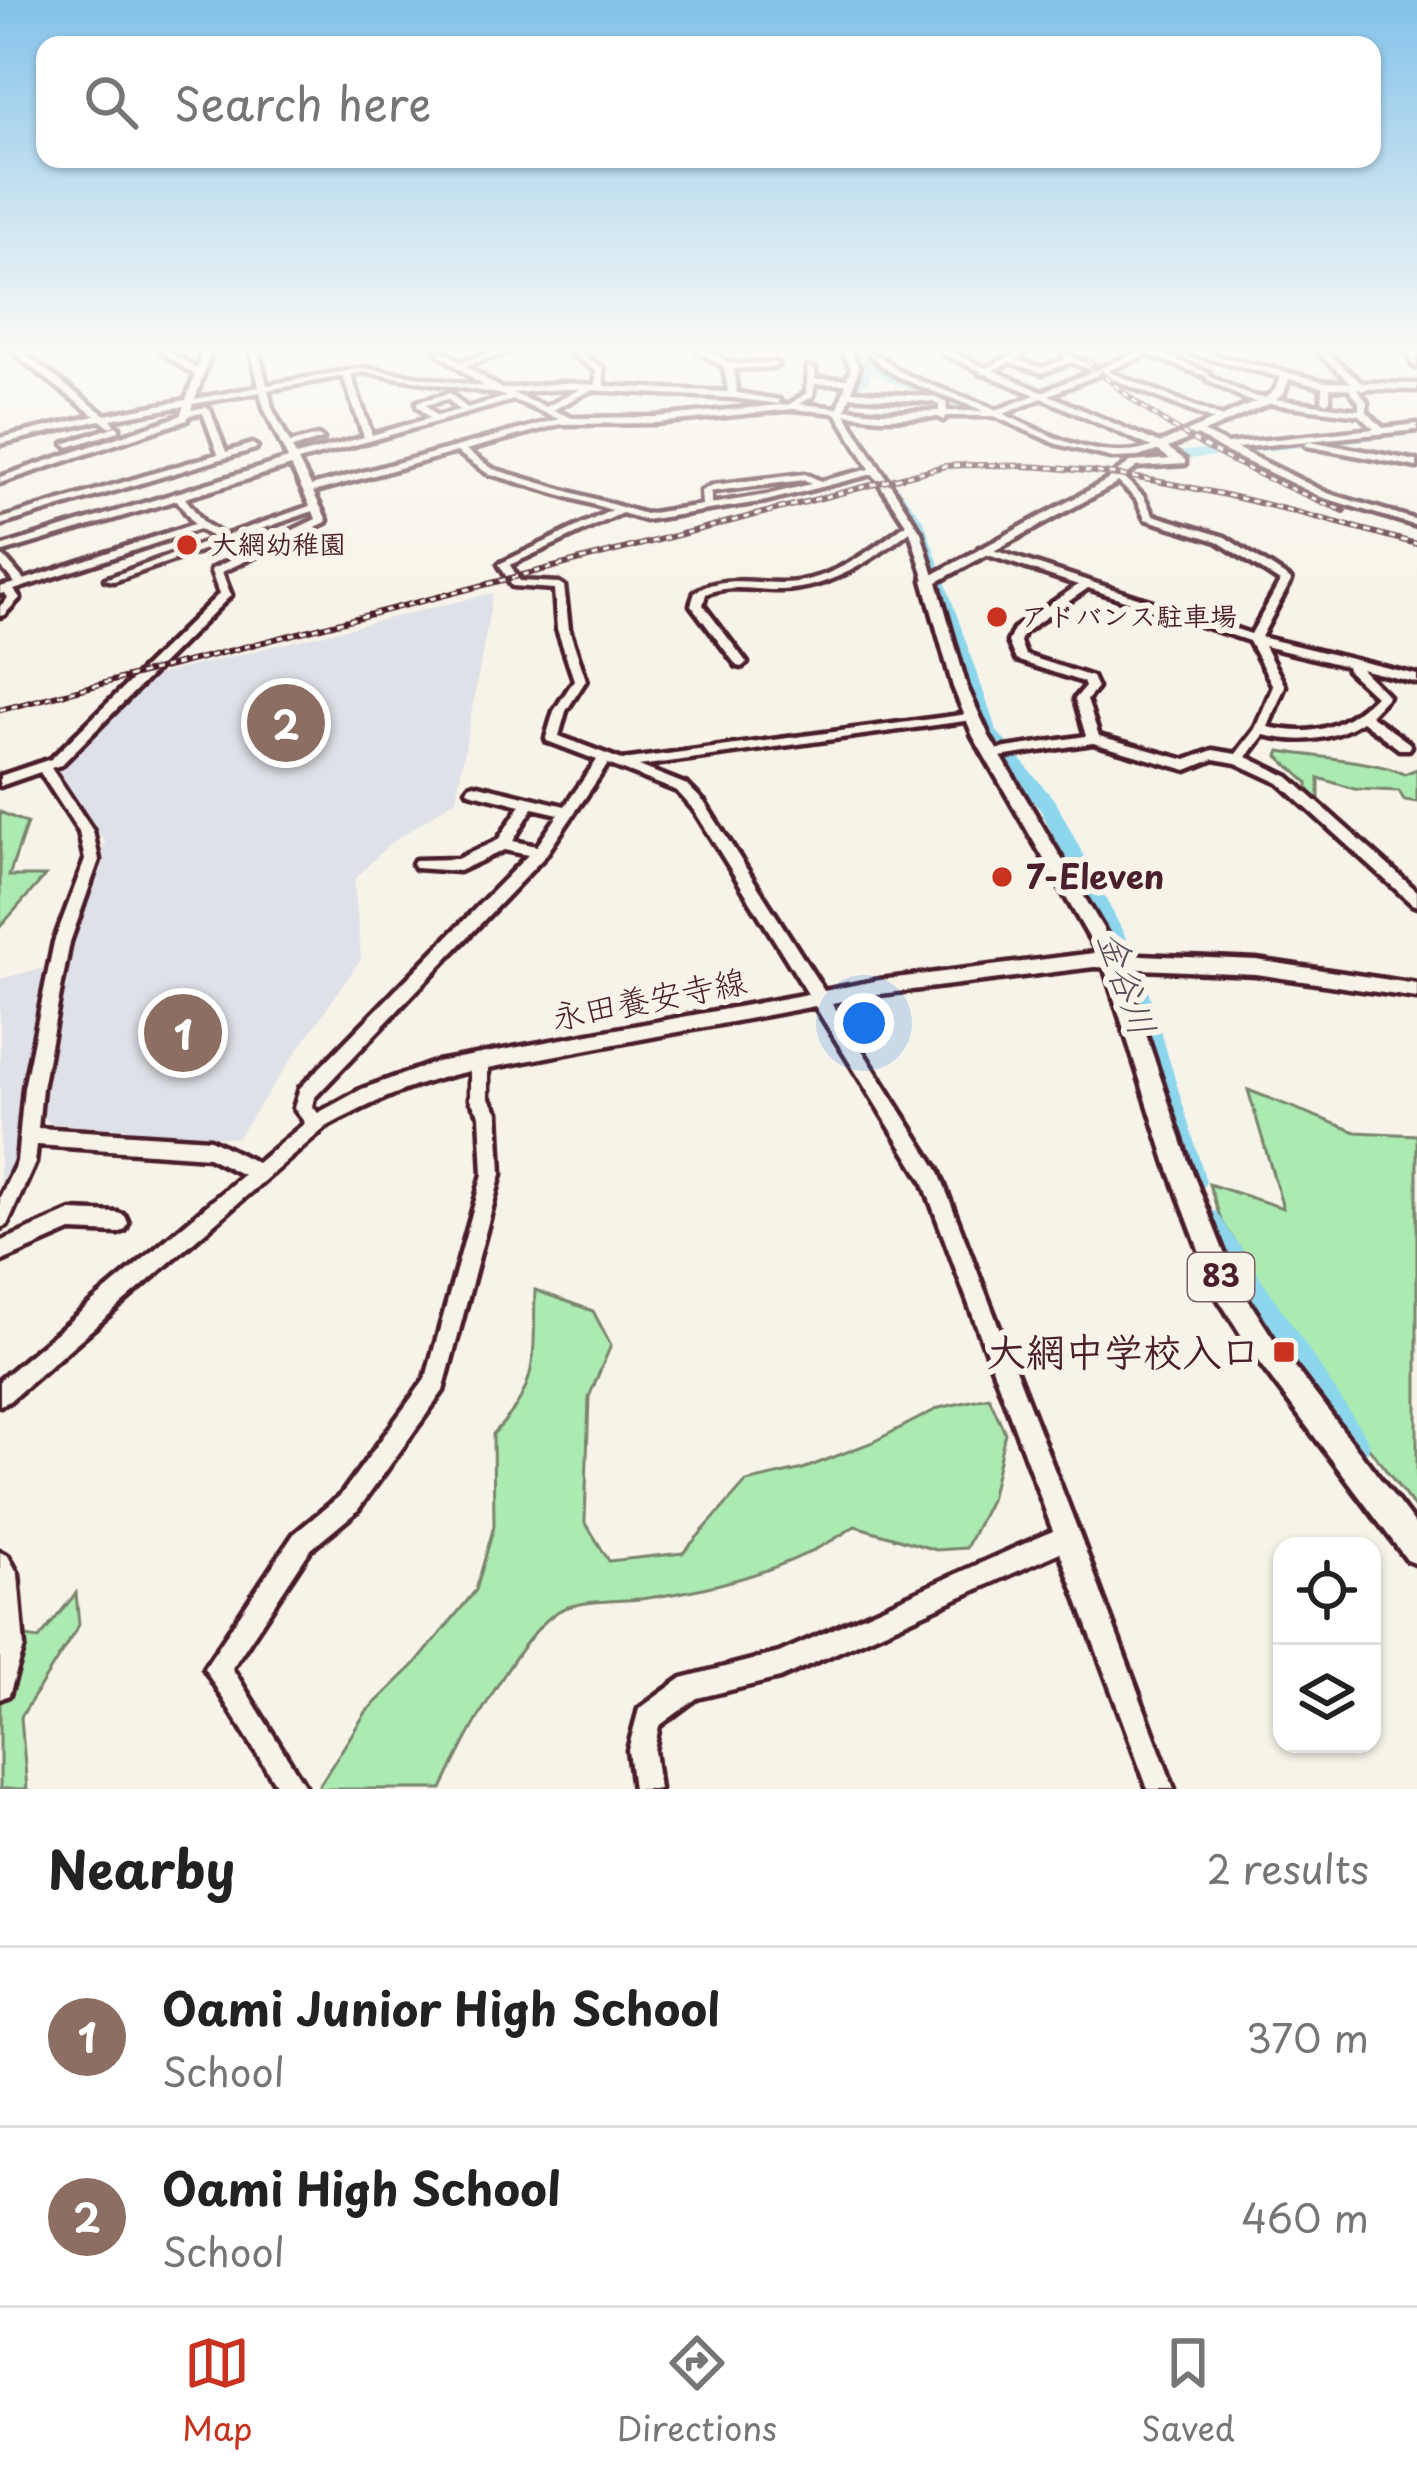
<!DOCTYPE html>
<html lang="en">
<head>
<meta charset="utf-8">
<style>
  :root { --surface:#fff; --page:#f6f6f6; --text:#222; --muted:#767676; --line:#e0e0e0; --accent:#c8321e }
  body { margin:0; font-family:"Playpen Sans","Klee One",sans-serif; background:var(--page); color:var(--text) }
  .controls { position:absolute; right:36px; bottom:36px; display:grid; overflow:hidden; border-radius:24px; box-shadow:0 3px 9px #0004 }
  .controls button { width:108px; height:108px; display:grid; place-items:center; padding:0; border:0; border-bottom:3px solid var(--line); background:var(--surface); color:var(--text); font:60px sans-serif }
  .you { position:absolute; left:864px; top:1023px; width:42px; height:42px; margin:-30px; border:9px solid #fff; border-radius:50%; background:#1a73e8; box-shadow:0 0 0 18px #1a73e833 }
  .badge { display:grid; place-items:center; width:78px; height:78px; border-radius:50%; background:var(--accent); color:#fff; font-size:39px; font-weight:700 }
  .pin { position:absolute; translate:-50% -50%; border:6px solid #fff; box-shadow:0 3px 12px #0006 }
  .list { margin:0; padding:0; list-style:none }
  h2 { display:flex; justify-content:space-between; align-items:center; height:156px; margin:0; padding:0 48px; font-size:51px }
  h2 small { font-size:39px; font-weight:400; color:var(--muted) }
  .list li { display:grid; grid-template-columns:78px 1fr auto; gap:36px; align-items:center; box-sizing:border-box; height:180px; padding:0 48px; border-top:3px solid var(--line) }
  .list b { display:block; font-size:45px; white-space:nowrap }
  .list p { margin:0; font-size:39px; white-space:nowrap; color:var(--muted) }
  .list em { font-size:39px; font-style:normal; color:var(--muted) }
  .icon { flex:none; width:66px; height:66px; fill:none; stroke:currentColor; stroke-width:2; stroke-linecap:round; stroke-linejoin:round }
  .map { position:relative; flex:none; width:1417px; height:1789px; overflow:hidden }
  .search { position:absolute; background:var(--surface); box-shadow:0 3px 9px #0004; left:36px; right:36px; top:36px; height:132px; display:flex; align-items:center; gap:30px; box-sizing:border-box; padding:0 42px; border-radius:24px; color:var(--muted); font-size:45px }
  .sheet { height:516px; background:var(--surface) }
  nav { display:flex; justify-content:space-around; align-items:center; box-sizing:border-box; height:168px; border-top:3px solid var(--line); background:var(--surface); font-size:33px; color:var(--muted) }
  nav a { display:grid; justify-items:center; gap:6px }
  nav .on { color:var(--accent) }
  .map>svg:first-child { display:block }
  .built { fill:#dee1e7 }
  .green { fill:#abeab1; stroke:#7a846e; stroke-width:3 }
  .lines { fill:none; stroke-linecap:round; stroke-linejoin:round }
  .river { fill:#8bd6ec; fill-rule:evenodd }
  .minor-casing { stroke:#4a1f2b; stroke-width:9 }
  .major-casing { stroke:#4a1f2b; stroke-width:9 }
  .minor { fill:#f7f3e8; fill-rule:evenodd }
  .major { fill:#f7f3e8; fill-rule:evenodd }
  .rail-casing { stroke:#4a1f2b; stroke-width:6 }
  .rail { stroke:#f7f3e8; stroke-width:3; stroke-dasharray:6; stroke-linecap:butt }
  .poi-dot { fill:#c8321e; stroke:#f7f3e8; stroke-width:4.5 }
  .labels { text-anchor:middle; stroke-width:12; stroke-linejoin:round; paint-order:stroke }
  .far-poi-label { font-size:27px; font-weight:bold; fill:#4a1f2b; stroke:#f7f3e8; text-anchor:start }
  .shield { fill:#f7f3e8; stroke:#7e5f64; stroke-width:3 }
  .shield-label { font-size:30px; font-weight:bold; fill:#4a1f2b }
  .poi-label { font-size:33px; font-weight:bold; fill:#4a1f2b; stroke:#f7f3e8; text-anchor:start }
  .street-label { font-size:33px; fill:#4a1f2b; stroke:#f7f3e8 }
  .water-label { font-size:36px; font-style:italic; fill:#5a4d5b; stroke:#f7f3e8 }
  .near-poi-label { font-size:39px; font-weight:bold; fill:#4a1f2b; stroke:#f7f3e8; text-anchor:end }
</style>
</head>
<body>
<div class="map">
<svg width="1417" height="1789" viewBox="0 0 1417 1789">
  <rect width="100%" height="100%" fill="#f7f3e8"/>
  <filter id="ink" filterUnits="userSpaceOnUse"><feTurbulence type="fractalNoise" baseFrequency=".00833" numOctaves="2"/><feDisplacementMap in="SourceGraphic" scale="24" xChannelSelector="R" yChannelSelector="G"/><feConvolveMatrix kernelMatrix="1 2 1 2 8 2 1 2 1" color-interpolation-filters="sRGB"/></filter>
  <g filter="url(#ink)">
    <g class="built">
      <polygon points="493,593 456,799 387,846 354,880 361,959 237,1138 48,1123 42,1108 77,927 105,842 59,774 62,763 148,677"/>
      <polygon points="43,968 18,1164 0,1196 0,979"/>
    </g>
    <g class="green">
      <path d="M1280 751C1313 757 1379 761 1404 774L1417 769V802L1404 800 1399 791 1354 789 1319 778V801L1308 794V783L1278 756Z"/>
      <polygon points="0,812 27,823 9,876 45,876 0,927"/>
      <polygon points="1248,1090 1356,1132 1417,1135 1417,1511 1362,1439 1221,1220 1209,1184 1283,1208"/>
      <path d="M535 1290 593 1311 611 1345 589 1397 585 1522 609 1561 683 1553 746 1482 803 1469 873 1442 939 1408 989 1397 1005 1433 990 1500 966 1548 936 1550 855 1526C795 1567 720 1588 648 1598 622 1602 590 1599 565 1608 524 1623 461 1748 442 1789H317L366 1712 418 1661 476 1590 494 1526 493 1434C541 1386 533 1354 535 1290Z"/>
      <polygon points="76,1593 79,1625 21,1717 27,1789 0,1789 0,1633 39,1639"/>
    </g>
    <g class="lines">
      <g class="river">
        <polygon points="865,352 871,363 906,381 1093,450 1168,453 1417,427 1417,435 1168,461 1091,458 898,385 871,372 867,384 859,386 850,412 842,412 848,384 858,380 861,365 854,353"/>
        <polygon points="877,473 887,473 924,521 997,731 1056,802 1124,934 1148,990 1206,1181 1202,1190 1193,1194 1184,1190 1126,990 1102,934 1041,811 980,733 910,522 875,476"/>
        <polygon points="1207,1209 1217,1212 1365,1435 1370,1446 1365,1457 1354,1462 1343,1457 1197,1232 1194,1222 1197,1212"/>
      </g>
      <g class="minor-casing">
        <g id="minor">
          <path d="M12 352H22L105 415 186 400 195 375 161 352H171L197 369 203 352H211L195 399 259 387 251 352H259L267 385 363 368 484 387 437 352H447L460 362 493 352H507L465 366 502 389 562 383 596 385V371L569 352H579L603 368 604 386 728 392 724 367 699 352H710L731 364 774 363 778 365 774 367 733 369 737 393 779 400V404L733 398 591 390 553 410 572 418 656 417 790 404 806 393 808 367 815 369V379H847L851 368 842 352H850L859 368 852 391 936 397 946 402 947 411H983C944 392 898 386 867 352 881 354 889 365 901 372 932 388 966 396 997 410L1035 395 986 374H980V371L940 352H952L986 368 1019 352H1030L1016 359 1042 368 1065 359 1063 355 1067 353 1072 357 1100 368 1139 352H1158L1209 373V376L1251 396 1359 410V402L1347 387 1354 385 1317 352H1326L1365 386V390L1362 391 1354 385 1367 402V412L1383 428 1417 424V430L1236 448 1327 493 1417 520V526L1321 497 1220 449 1196 434 1203 432 1227 444 1374 429 1360 415 1249 401 1208 380 1207 377 1148 354 1107 371 1227 419V423H1221L1100 374 1049 395 1163 445V449L1138 457 1113 458 1057 444 994 416H947L943 420 939 417 880 418 845 414 921 532 935 580 930 583 925 580 910 531C872 560 831 588 782 590 755 591 731 583 706 594L703 605 747 663 741 667 737 666 691 605 695 592C726 572 763 587 797 582 838 576 874 548 906 524L873 474 766 501 645 520 622 513 510 565 520 581 559 583 564 586 569 629 586 680 566 711 559 736 622 760 976 713V719L972 720 639 766 687 785 704 802 824 991 880 980 1094 953 1256 960 1417 984V998L1256 974 1094 967 880 994 832 1003 938 1170 1080 1536 1174 1789H1148L1060 1552 780 1678 697 1698 659 1726 654 1750 659 1789H633L628 1750 639 1709 682 1678 779 1653 1053 1531 923 1181 815 1006 488 1068V1097L498 1112 501 1174 443 1391 357 1511 310 1550 232 1668 307 1789H279L204 1668 294 1534 341 1495 426 1378 483 1174 480 1115 470 1100V1071C418 1081 373 1102 326 1127L8 1402 0 1405V1380L243 1175 208 1157 37 1145 35 1163 7 1225 0 1228V1197L17 1162 24 1088 54 942 85 860 79 832 40 772 0 786V776L51 759 219 594 211 571 212 569 316 519 313 511 114 581 105 579 215 539 199 529 14 590 20 598 4 615 0 616V606L8 598 5 593 0 594V587L15 583 0 566V556L4 557 24 580 194 524 177 500 0 553V547L288 459 264 408 260 392 193 404 191 410 206 407 210 410 226 452 252 444 257 447 255 449 0 525V519L218 454 203 413 189 415 187 420 0 483V477L180 416 184 406 111 419 115 424 111 427 100 420 0 444V438L95 416ZM1010 362 1042 373 1071 362 1093 371 1042 392 993 370ZM363 372 499 394 506 397 467 408 450 393 417 402V406L430 418 372 435 351 375ZM343 376 364 437 296 456 292 448 323 439 318 436 290 443 272 408 268 390ZM815 384H846L838 408 800 404 813 396ZM562 389H580L546 407 512 393ZM850 396 934 402 939 405V411L880 412 846 409ZM1042 398 1152 447C1102 464 1048 435 1004 414ZM448 399 459 410 437 416 426 405ZM514 400 559 419 311 486 298 461ZM793 409 836 413 870 469 821 481 805 474 713 485 701 491 702 505 645 514 493 469 466 450 560 424 656 423ZM457 452 487 473 612 510 499 564 512 586 554 589 557 629 574 680 554 711 546 738 547 741 597 760 565 806 474 784 469 786 467 789 469 792 521 805 498 840 457 859 415 860 413 864 415 868 459 871 504 850 528 855 300 1088 294 1108 305 1123 257 1163 210 1139 38 1128 42 1088 70 942 99 860 93 831 51 768 61 765 231 595 222 572 326 522 327 520 313 492ZM291 466 310 506 224 536 204 523 185 498ZM804 480 811 484 766 495 711 504V492L715 491ZM608 764 677 791 694 810 808 994 437 1062 362 1089 318 1113 312 1106 314 1098 545 856ZM533 808 559 814 537 846 513 841Z"/>
          <polygon points="1408,352 1416,352 1417,367 1413,365"/>
          <polygon points="1326,382 1330,385 1330,400 1326,403 1322,400 1322,385"/>
          <polygon points="116,426 119,427 119,431 69,447 64,444"/>
          <polygon points="1310,441 1417,461 1417,467 1307,446 1305,444"/>
          <path d="M1116 476H1122L1143 496 1153 515 1225 537 1290 579 1291 581 1261 637 1417 675V683L1361 669 1388 696 1370 715 1409 743 1411 746 1409 749H1399L1362 721C1330 742 1300 743 1264 735L1247 757 1289 777 1417 891V906L1412 904 1279 783 1236 763 1214 759 1187 770 1093 743 993 758 988 757 986 754 993 750 1086 736 1075 699 1085 687 1083 682 1016 660 1008 642 1014 629 1078 585 979 552V548H987L1251 634 1280 582 1217 541 1145 519 1136 499 1116 480ZM1088 588 1249 641 1273 686 1255 729 1236 754 1213 750 1186 760 1099 736 1087 700 1097 688 1092 677 1025 655 1020 642 1023 633ZM1264 646 1346 666 1347 670 1375 696C1341 729 1315 737 1268 727L1285 686Z"/>
          <polygon points="71,1211 118,1213 125,1216 128,1223 125,1230 118,1233 71,1231 0,1262 0,1242"/>
          <polygon points="0,1552 8,1556 18,1574 24,1647 9,1695 0,1699"/>
        </g>
      </g>
      <g class="major-casing">
        <polygon id="major" points="1185,352 1203,352 1326,382 1417,384 1417,390 1326,388 1289,379 1284,393 1273,402 1168,448 1185,460 1185,464 1137,467 1114,485 937,582 967,687 989,736 1121,959 1189,1164 1234,1278 1276,1343 1417,1527 1417,1564 1407,1560 1258,1361 1216,1295 1167,1164 1102,960 973,736 953,687 923,580 1106,481 1130,462 1170,459 1156,449 1156,445 1265,398 1275,390 1280,377"/>
      </g>
      <use href="#minor" class="minor"/>
      <use href="#major" class="major"/>
      <g class="rail-casing">
        <g id="rail">
          <path d="M1079 352C1154 429 1246 471 1344 511"/>
          <path d="M0 710 945 466C1109 458 1260 502 1417 544"/>
        </g>
      </g>
      <use href="#rail" class="rail"/>
    </g>
  </g>
  <linearGradient id="sky" x2="0" y2="1"><stop stop-color="#83c2ea"/><stop offset="0.58" stop-color="#fbfaf5"/><stop offset="1" stop-color="#fbfaf5" stop-opacity="0"/></linearGradient>
  <rect width="1417" height="603" fill="url(#sky)"/>
  <g class="poi-dot">
    <circle cx="187" cy="545" r="12"/>
    <circle cx="997" cy="617" r="12"/>
    <circle cx="1002" cy="877" r="12"/>
    <rect x="1272" y="1340" width="24" height="24" rx="6"/>
  </g>
  <g class="labels">
    <g class="far-poi-label">
      <text x="211" y="554">大網幼稚園</text>
      <text x="1021" y="626">アドバンス駐車場</text>
    </g>
    <rect class="shield" x="1188" y="1253" width="66" height="48" rx="9"/>
    <g class="shield-label">
      <text x="1221" y="1287">83</text>
    </g>
    <g class="poi-label">
      <text x="1026" y="889">7-Eleven</text>
    </g>
    <g class="street-label">
      <text transform="translate(649 999) rotate(-11)" y="12">永田養安寺線</text>
    </g>
    <g class="water-label">
      <text transform="translate(1127 983) rotate(71)" y="13">金谷川</text>
    </g>
    <g class="near-poi-label">
      <text x="1260" y="1366">大網中学校入口</text>
    </g>
  </g>
</svg>
<div class="controls">
<button><svg class="icon" aria-label="locate" viewBox="0 0 24 24"><circle cx="12" cy="12" r="6"/><path d="M12 2v4M12 18v4M2 12h4M18 12h4"/></svg></button>
<button><svg class="icon" aria-label="layers" viewBox="0 0 24 24"><path d="M12 4l9 5-9 5-9-5zM3 14l9 5 9-5"/></svg></button>
</div>
<div class="you"></div>
<div class="pin badge" style="left:183px;top:1033px;background:#8d6e63">1</div>
<div class="pin badge" style="left:286px;top:723px;background:#8d6e63">2</div>
<div class="search"><svg class="icon" aria-label="search" viewBox="0 0 24 24"><circle cx="10" cy="10" r="6"/><path d="M15 15l6 6"/></svg>Search here</div>
</div>
<section class="sheet">
<h2>Nearby<small>2 results</small></h2>
<ul class="list">
<li><span class="badge" style="background:#8d6e63">1</span><div><b>Oami Junior High School</b><p>School</p></div><em>370 m</em></li>
<li><span class="badge" style="background:#8d6e63">2</span><div><b>Oami High School</b><p>School</p></div><em>460 m</em></li>
</ul>
</section>
<nav>
<a class="on"><svg class="icon" aria-label="map" viewBox="0 0 24 24"><path d="M3 6l6-2 6 2 6-2v14l-6 2-6-2-6 2zM9 4v14M15 6v14"/></svg>Map</a>
<a><svg class="icon" aria-label="directions" viewBox="0 0 24 24"><path d="M12 3l9 9-9 9-9-9zM9 14v-3h6M13 9l2 2-2 2"/></svg>Directions</a>
<a><svg class="icon" aria-label="saved" viewBox="0 0 24 24"><path d="M7 4h10v16l-5-4-5 4z"/></svg>Saved</a>
</nav>
</body>
</html>
